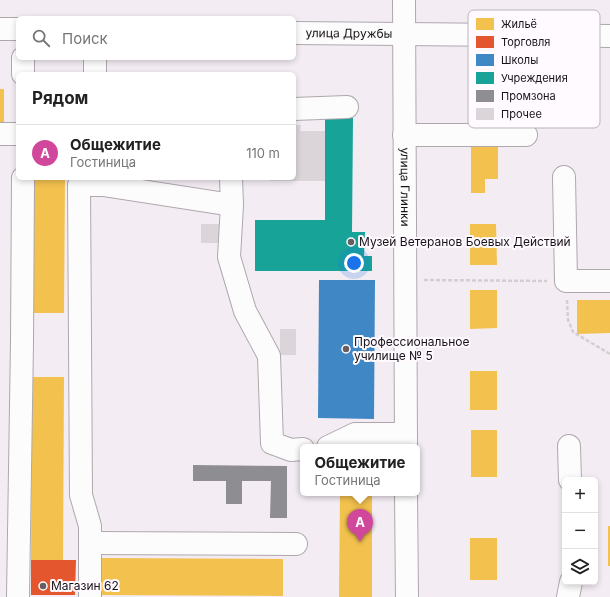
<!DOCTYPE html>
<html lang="ru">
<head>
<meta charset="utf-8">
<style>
  :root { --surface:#fff; --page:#f2f2f2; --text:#222; --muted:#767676; --line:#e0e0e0; --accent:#2563eb }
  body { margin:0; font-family:Inter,sans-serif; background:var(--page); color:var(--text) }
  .controls { position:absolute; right:12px; bottom:12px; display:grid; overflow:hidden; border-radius:6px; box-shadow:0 2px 6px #0003 }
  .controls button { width:36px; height:36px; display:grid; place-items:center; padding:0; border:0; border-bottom:1px solid var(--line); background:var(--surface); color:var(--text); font:20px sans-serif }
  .you { position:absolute; left:354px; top:263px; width:14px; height:14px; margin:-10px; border:3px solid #fff; border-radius:50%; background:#1a73e8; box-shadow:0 0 0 6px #1a73e833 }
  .badge { display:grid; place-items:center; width:26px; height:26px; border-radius:50%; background:var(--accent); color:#fff; font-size:13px; font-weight:700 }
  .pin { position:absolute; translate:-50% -33px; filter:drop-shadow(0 1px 2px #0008) }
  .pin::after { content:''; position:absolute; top:21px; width:14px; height:12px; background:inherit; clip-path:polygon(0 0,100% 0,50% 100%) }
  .popup { position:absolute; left:300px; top:444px; width:120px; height:52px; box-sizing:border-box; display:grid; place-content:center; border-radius:6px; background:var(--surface); filter:drop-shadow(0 1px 3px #0005); font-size:13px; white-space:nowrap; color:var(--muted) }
  .popup b { font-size:15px; color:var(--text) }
  .popup::after { content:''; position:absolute; left:50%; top:100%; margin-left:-8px; border:8px solid transparent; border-top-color:var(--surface) }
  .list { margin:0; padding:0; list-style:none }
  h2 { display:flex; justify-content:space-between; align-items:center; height:52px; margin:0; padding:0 16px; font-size:17px }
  h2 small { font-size:13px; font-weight:400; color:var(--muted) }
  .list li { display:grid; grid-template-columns:26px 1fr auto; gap:12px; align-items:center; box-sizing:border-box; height:56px; padding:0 16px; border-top:1px solid var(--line) }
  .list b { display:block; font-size:15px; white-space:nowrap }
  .list p { margin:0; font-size:13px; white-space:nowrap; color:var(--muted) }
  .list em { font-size:13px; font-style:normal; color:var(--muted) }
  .icon { flex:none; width:22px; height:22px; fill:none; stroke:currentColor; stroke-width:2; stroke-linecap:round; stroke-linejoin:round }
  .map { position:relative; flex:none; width:610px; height:597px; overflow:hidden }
  .search { position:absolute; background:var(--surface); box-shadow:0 2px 6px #0003; left:16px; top:16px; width:280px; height:44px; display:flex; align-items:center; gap:10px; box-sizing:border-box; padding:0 14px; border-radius:6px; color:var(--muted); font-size:15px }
  .panel { position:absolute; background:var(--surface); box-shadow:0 2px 6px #0003; left:16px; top:72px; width:280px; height:108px; border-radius:6px }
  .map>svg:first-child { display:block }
  .homes { fill:#f2c14e }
  .shops { fill:#e4572e }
  .schools { fill:#3f88c5 }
  .public { fill:#17a398 }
  .industry { fill:#8d8d92 }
  .building { fill:#dbd5da }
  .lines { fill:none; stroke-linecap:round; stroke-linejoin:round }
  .minor-casing { stroke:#aea8ad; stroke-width:24 }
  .path { stroke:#d2cfd1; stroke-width:2.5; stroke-dasharray:4 2; stroke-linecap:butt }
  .minor { stroke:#fdfcfd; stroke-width:22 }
  .poi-dot { fill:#655f64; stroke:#fffaff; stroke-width:1.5 }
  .labels { text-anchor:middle; stroke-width:4; stroke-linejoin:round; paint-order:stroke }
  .street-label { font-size:12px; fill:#181317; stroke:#fffaff }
  .poi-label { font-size:12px; fill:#181317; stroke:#fffaff; text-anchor:start }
  .key { fill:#fffaff; stroke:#bab5b9; stroke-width:1 }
  .key-label { font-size:11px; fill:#181317 }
</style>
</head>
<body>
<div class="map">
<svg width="610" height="597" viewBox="0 0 610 597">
  <rect width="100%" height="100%" fill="#f4ecf3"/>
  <g class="homes">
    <polygon points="470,81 497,81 498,122 470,122"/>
    <rect x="0" y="89" width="4" height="33"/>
    <polygon points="471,144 498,144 498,179 485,179 485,193 471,193"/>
    <polygon points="33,178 65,178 64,313 32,313"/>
    <polygon points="470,224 496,224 497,265 470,265"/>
    <polygon points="470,290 497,290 497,328 470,329"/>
    <polygon points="577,300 610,300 610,333 577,334"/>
    <rect x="470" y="371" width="27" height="39"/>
    <polygon points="32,377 64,377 63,560 31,560"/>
    <rect x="471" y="430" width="26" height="47"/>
    <polygon points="340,493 372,493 372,597 339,597"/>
    <rect x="608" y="526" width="2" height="40"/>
    <rect x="470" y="538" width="27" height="42"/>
    <polygon points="98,558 283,559 283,596 98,595"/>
  </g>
  <polygon class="shops" points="31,560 76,560 75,595 31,595"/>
  <polygon class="schools" points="319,280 375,280 374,419 318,418"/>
  <polygon class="public" points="325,118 353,118 352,232 365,232 364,256 372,256 372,271 255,271 255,220 325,220"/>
  <polygon class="industry" points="193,465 287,466 287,518 270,518 271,481 242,481 242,504 226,504 226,481 193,481"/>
  <g class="building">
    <polygon points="294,125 301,125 300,131 325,131 325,181 270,181 270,178 294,178"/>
    <rect x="201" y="224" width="19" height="19"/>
    <rect x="280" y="329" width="16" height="26"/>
  </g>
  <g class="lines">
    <g class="minor-casing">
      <g id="minor">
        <path id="s1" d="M404 0 406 447"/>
        <polyline points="0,29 18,29"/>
        <path id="s2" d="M294 33 610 36"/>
        <polyline points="23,74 23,58"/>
        <polyline points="95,74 95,58"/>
        <polyline points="294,109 347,107"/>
        <polyline points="0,134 18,134"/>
        <polyline points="404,135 526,135"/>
        <polyline points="564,177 566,281 610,281"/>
        <polyline points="231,178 232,205 229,257 245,311 269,356 272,443 291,450 303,449"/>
        <polyline points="103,185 232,205"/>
        <polyline points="569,446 570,480"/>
        <polyline points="328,447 355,434 406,434"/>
        <polyline points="406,493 407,597"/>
        <polyline points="90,543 296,544"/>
        <polyline points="18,597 22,342 23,178"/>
        <polyline points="90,597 90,526 81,495 79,185 103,185 103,178"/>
        <polyline points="568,597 571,582"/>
      </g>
    </g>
    <g class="path">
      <polyline points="424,280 547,281"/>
      <polyline points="567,300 568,320 573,332 610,354"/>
    </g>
    <use href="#minor" class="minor"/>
  </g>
  <g class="poi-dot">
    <circle cx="351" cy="242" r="4"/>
    <circle cx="346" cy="349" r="4"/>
    <circle cx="43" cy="586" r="4"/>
  </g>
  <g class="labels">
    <g class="street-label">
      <text dy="4" stroke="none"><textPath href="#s2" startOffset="55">улица Дружбы</textPath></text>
      <text dy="4" stroke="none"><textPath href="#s1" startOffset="187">улица Глинки</textPath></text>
    </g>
    <g class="poi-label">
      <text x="359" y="246">Музей Ветеранов Боевых Действий</text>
      <text x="354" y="346">Профессиональное<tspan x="354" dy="14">училище № 5</tspan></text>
      <text x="51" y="590">Магазин 62</text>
    </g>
  </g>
  <rect x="468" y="10" width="132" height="118" rx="6" class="key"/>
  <rect x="476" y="18" width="18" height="12" fill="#f2c14e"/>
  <rect x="476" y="36" width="18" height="12" fill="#e4572e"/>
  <rect x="476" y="54" width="18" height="12" fill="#3f88c5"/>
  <rect x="476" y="72" width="18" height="12" fill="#17a398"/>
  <rect x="476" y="90" width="18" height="12" fill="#8d8d92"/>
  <rect x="476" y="108" width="18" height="12" fill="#dbd5da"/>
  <g class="key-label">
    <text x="501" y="28">Жильё</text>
    <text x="501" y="46">Торговля</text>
    <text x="501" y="64">Школы</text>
    <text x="501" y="82">Учреждения</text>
    <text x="501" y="100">Промзона</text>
    <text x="501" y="118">Прочее</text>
  </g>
</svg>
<div class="controls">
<button>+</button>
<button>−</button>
<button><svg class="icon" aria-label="layers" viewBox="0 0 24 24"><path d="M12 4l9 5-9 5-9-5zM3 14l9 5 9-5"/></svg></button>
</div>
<div class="you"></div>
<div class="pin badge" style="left:360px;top:542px;background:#d1479c">A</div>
<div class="popup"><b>Общежитие</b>Гостиница</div>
<div class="search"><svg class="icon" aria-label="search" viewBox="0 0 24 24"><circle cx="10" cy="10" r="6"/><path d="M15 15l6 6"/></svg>Поиск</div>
<section class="panel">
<h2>Рядом<small></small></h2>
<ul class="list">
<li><span class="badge" style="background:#d1479c">A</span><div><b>Общежитие</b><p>Гостиница</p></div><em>110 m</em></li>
</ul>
</section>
</div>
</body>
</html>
